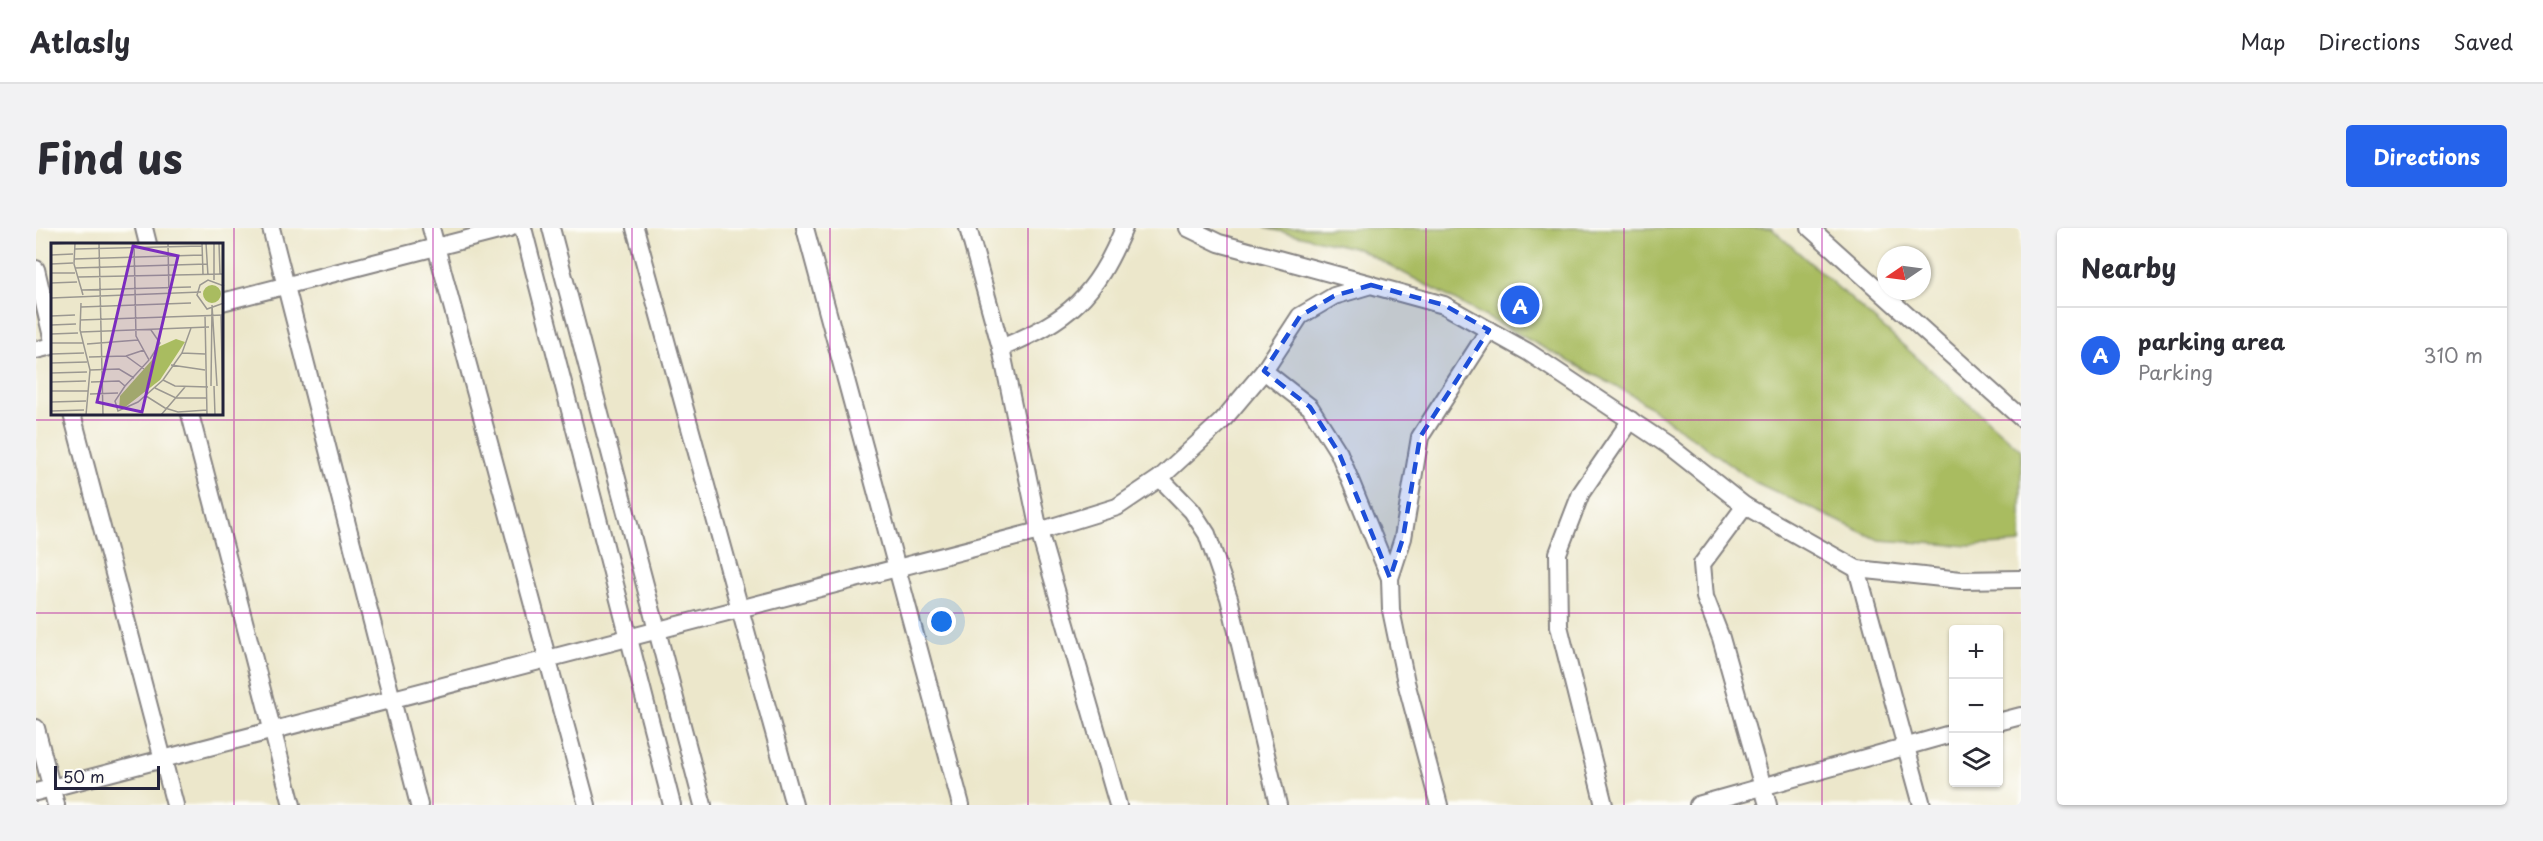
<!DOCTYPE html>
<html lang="en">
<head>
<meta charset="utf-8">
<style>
  :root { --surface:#fff; --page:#f2f2f3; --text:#2b2b33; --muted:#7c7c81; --line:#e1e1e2; --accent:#2563eb }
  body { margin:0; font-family:"Playpen Sans",sans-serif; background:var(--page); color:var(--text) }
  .controls { position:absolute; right:18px; bottom:18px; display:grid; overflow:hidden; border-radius:6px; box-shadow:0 2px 4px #0004 }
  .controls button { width:54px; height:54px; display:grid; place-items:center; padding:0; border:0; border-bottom:2px solid var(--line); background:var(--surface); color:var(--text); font:30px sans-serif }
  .compass { position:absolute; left:1841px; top:18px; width:54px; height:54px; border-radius:50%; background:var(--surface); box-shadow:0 2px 4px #0004; rotate:257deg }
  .scale { position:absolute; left:18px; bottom:15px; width:106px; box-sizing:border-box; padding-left:6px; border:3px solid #22223b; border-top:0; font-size:16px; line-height:21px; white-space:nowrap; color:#22223b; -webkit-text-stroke:4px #fdfcf7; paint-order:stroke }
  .you { position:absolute; left:906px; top:394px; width:21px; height:21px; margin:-15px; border:4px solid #fff; border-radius:50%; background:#1a73e8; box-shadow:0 0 0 9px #1a73e833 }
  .badge { display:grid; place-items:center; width:39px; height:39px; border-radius:50%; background:var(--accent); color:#fff; font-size:20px; font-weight:700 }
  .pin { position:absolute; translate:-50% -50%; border:3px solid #fff; box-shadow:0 2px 6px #0006 }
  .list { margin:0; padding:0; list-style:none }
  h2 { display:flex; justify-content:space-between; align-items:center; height:78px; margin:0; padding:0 24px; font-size:26px }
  h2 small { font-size:20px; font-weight:400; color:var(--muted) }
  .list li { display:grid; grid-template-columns:39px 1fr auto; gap:18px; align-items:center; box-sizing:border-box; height:96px; padding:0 24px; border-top:2px solid var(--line) }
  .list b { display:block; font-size:22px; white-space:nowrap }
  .list p { margin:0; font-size:20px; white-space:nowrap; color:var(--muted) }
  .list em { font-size:20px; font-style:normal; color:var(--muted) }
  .icon { flex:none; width:33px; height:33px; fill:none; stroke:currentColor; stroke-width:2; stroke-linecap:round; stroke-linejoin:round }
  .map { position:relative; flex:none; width:1985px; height:577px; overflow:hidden; border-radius:6px }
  header { display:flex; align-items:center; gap:36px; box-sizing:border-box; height:84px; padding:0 30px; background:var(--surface); border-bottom:2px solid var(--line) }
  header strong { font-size:28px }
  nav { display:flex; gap:33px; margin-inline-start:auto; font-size:21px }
  .intro { display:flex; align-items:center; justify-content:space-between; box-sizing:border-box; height:144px; padding:0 36px }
  h1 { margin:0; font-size:42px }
  .button { padding:15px 27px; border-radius:6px; background:var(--accent); color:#fff; font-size:21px; font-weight:700 }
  main { display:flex; gap:36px; padding:0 36px }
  aside { flex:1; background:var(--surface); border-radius:6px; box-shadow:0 2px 4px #0004 }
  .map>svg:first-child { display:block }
  .green { fill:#a9bc60; stroke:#666f4e; stroke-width:1.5 }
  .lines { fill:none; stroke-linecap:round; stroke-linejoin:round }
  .minor-casing { stroke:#878483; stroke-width:20 }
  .minor { stroke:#fff; stroke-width:16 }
  .marked { fill:#1d4ed8; fill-opacity:0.2; stroke:#1d4ed8; stroke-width:4.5; stroke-dasharray:12 8; stroke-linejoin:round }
  .grid { fill:none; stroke:#b5179e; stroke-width:1.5; stroke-opacity:0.55 }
  .inset-road { fill:none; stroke:#9b9891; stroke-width:1.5 }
  .view { fill:#7b2cbf; fill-opacity:0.15; stroke:#7b2cbf; stroke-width:3 }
  .inset-edge { fill:none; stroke:#22223b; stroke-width:3 }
</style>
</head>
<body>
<header>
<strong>Atlasly</strong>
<nav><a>Map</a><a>Directions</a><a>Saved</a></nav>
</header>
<div class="intro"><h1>Find us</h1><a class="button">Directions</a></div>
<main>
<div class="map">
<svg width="1985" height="577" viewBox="0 0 1985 577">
  <rect width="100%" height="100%" fill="#fdfcf7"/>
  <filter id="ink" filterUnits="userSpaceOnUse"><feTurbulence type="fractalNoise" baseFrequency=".0167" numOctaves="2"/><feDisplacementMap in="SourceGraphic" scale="12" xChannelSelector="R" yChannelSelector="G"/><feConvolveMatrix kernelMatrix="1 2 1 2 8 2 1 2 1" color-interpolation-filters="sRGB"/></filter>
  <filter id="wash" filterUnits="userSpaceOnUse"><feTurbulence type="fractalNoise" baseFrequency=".008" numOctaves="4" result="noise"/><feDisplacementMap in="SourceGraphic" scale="24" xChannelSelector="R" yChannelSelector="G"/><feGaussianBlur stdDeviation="1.35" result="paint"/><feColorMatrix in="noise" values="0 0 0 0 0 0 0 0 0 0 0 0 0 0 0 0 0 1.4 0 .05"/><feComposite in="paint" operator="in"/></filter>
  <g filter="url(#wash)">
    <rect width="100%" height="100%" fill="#ece7cb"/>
    <polygon class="green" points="1229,0 1735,0 1985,222 1985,315 1934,318 1843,312 1719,254 1598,168 1323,21"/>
  </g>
  <g filter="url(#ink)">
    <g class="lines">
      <g class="minor-casing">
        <g id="minor">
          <polyline points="108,0 112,16"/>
          <polyline points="235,0 383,577"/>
          <polyline points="395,0 551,577"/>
          <polyline points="487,0 636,577"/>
          <polyline points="515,0 667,577"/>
          <polyline points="599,0 758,577"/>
          <polyline points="769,0 925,577"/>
          <polyline points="932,0 965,120 1003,303 1082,577"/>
          <polyline points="1152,0 1183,15 1334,56"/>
          <polyline points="1774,0 1985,190"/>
          <polyline points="0,41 16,109"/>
          <polyline points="186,74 474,0"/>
          <path d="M965 120C1034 91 1059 69 1088 0"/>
          <polyline points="0,122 16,118"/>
          <polyline points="1228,143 1274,179 1303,225 1354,350"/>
          <polyline points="36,186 139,577"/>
          <polyline points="154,186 256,577"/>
          <polyline points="1124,250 1156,283 1171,306 1193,370 1242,577"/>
          <polyline points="1709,278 1821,341 1925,352 1985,351"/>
          <polyline points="1821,341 1886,577"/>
          <polyline points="1962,494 1985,488"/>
          <polyline points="0,500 20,577"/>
          <polyline points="0,564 1003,303 1081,279 1124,250 1186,193 1228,143 1264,88 1298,68 1335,57 1408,77 1492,124 1633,218 1709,278 1666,336 1669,369 1685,410 1732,577"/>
          <polyline points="1403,577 1370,454 1355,382 1354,350 1367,310 1384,209 1453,102"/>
          <polyline points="1568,577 1523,398 1522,325 1545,265 1595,192"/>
          <polyline points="1662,577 1918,505"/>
        </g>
      </g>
      <use href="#minor" class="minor"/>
    </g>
  </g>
  <path class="marked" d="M1335 57 1408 77 1453 102 1384 209 1367 310 1354 350 1303 225 1274 179 1228 143 1264 88 1298 68Z"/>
  <path class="grid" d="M198 0V577M397 0V577M596 0V577M794 0V577M992 0V577M1191 0V577M1390 0V577M1588 0V577M1786 0V577M0 192H1985M0 385H1985"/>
  <g transform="translate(15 15)">
    <rect width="172" height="172" fill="#ece7cb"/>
    <path d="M152 51a9 9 0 1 1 18 0a9 9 0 1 1-18 0ZM125 96 134 99 109 137 73 165H68L69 153 101 117 107 104Z" fill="#a9bc60"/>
    <path class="inset-road" d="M24 0 23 21 32 52M48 0 52 172M117 0 118 54M151 0 152 31M155 0 157 33M163 0V37M168 0 169 31M0 1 21 0M24 6 151 3M0 12 22 11M23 16 151 12M0 21 22 20M24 25 156 21M0 30H24M27 34 173 31M0 40 26 39M173 43 157 37 149 42 146 52 156 66 173 60M31 47 140 44M0 55 150 49M30 60 29 87 39 127 35 172M161 62 166 143M30 64 140 60M154 72 156 172M170 72 172 172M0 73 24 72M29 77 173 72M0 82 25 81M30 89 158 84M0 91 27 90M0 100H32M36 101 87 97M131 110 154 111M0 111 33 110M75 113 93 107M38 114 75 113 93 126M99 116 109 100 100 87M0 120 36 119M120 122 154 127M39 127 68 126 83 135M0 130 36 129M112 137 124 143 157 144M0 139 35 138M40 139 68 138 74 143 98 117 85 93 83 0M74 143 64 158 67 168 87 159 112 137 131 110 140 85M160 143 161 64M163 143 164 172M104 145 125 155H155M0 148H37M39 151 67 150M95 153 114 165 127 169 156 167M0 159 35 158M0 168 33 167M110 172 134 144"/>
    <path class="view" d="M82 3 127 13 91 169 46 159Z"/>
    <rect width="172" height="172" class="inset-edge"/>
  </g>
</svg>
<div class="controls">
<button>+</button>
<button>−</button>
<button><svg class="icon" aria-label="layers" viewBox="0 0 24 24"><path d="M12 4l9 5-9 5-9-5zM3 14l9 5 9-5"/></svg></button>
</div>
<svg class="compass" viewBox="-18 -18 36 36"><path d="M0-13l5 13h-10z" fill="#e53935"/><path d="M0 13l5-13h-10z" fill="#7c7c81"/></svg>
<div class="scale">50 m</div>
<div class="you"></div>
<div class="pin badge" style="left:1484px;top:77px">A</div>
</div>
<aside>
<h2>Nearby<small></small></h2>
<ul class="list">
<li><span class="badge">A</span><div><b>parking area</b><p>Parking</p></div><em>310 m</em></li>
</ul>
</aside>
</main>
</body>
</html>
